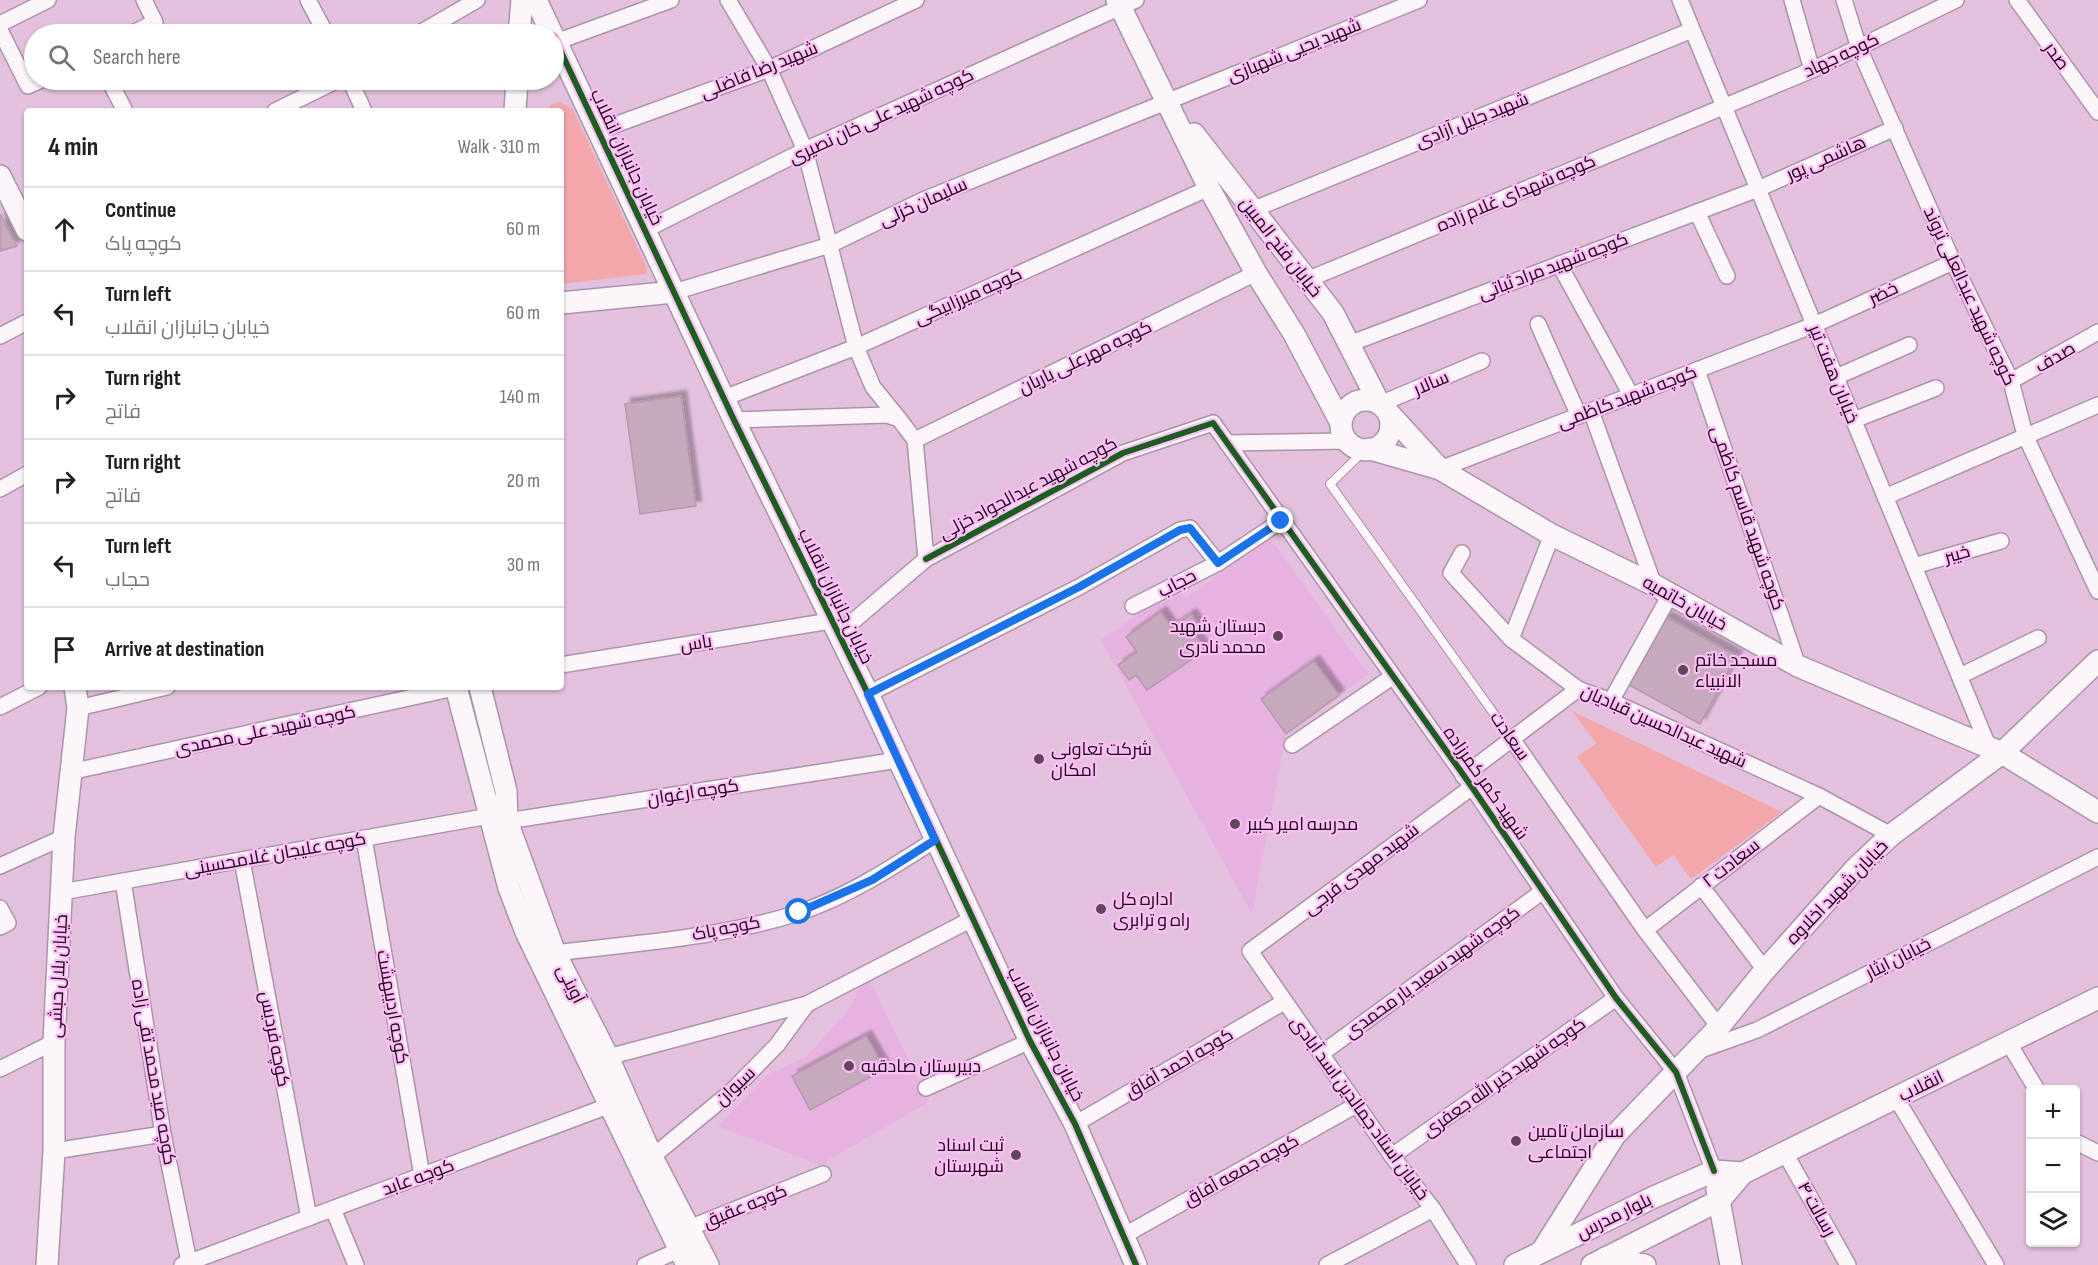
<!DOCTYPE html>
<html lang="en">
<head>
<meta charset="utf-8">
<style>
  :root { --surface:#fff; --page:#f6f6f6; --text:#202124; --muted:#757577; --line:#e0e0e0 }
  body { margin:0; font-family:"Sofia Sans Condensed",Cairo,sans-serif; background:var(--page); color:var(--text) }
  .controls { position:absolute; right:18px; bottom:18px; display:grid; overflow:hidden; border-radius:6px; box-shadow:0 2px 4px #0004 }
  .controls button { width:54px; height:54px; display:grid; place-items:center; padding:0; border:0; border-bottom:2px solid var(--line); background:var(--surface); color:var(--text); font:30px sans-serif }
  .stop { position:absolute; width:18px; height:18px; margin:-14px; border:4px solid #1a73e8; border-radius:50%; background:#fff }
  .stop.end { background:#1a73e8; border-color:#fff; box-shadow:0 2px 6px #0008 }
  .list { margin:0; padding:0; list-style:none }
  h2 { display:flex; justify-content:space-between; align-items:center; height:78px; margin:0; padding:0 24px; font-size:26px }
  h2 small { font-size:20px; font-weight:400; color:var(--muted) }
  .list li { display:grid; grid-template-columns:39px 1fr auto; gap:18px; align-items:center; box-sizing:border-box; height:84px; padding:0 24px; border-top:2px solid var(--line) }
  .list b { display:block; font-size:22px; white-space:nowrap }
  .list p { margin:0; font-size:20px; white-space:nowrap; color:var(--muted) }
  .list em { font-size:20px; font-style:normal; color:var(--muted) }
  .icon { flex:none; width:33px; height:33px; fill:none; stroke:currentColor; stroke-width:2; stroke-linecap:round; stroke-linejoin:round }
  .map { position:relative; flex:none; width:2098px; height:1265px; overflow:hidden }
  .search { position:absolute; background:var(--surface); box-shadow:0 2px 4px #0004; left:24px; top:24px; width:540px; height:66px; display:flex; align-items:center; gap:15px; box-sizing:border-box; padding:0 21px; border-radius:33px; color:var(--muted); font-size:22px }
  .panel { position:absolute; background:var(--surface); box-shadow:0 2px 4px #0004; left:24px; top:108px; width:540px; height:582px; border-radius:6px }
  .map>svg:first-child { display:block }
  .built { fill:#e7b2e0 }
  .green { fill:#f2a7aa }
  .building { fill:#c7a9bd; stroke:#b698ac; stroke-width:1.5; filter:url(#shadow) }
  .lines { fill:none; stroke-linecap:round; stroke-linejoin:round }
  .lane-casing { stroke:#ad93aa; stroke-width:10 }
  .street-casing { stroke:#ad93aa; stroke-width:18 }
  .secondary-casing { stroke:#ad93aa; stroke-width:24 }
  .path { stroke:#d5c9d3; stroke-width:3; stroke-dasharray:1.5 4.5; stroke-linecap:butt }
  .lane { stroke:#fbf6fa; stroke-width:8 }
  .street { stroke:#fbf6fa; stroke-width:15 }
  .secondary { stroke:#fbf6fa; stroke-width:21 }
  .cycleway-casing { stroke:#ffbff6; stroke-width:10 }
  .cycleway { stroke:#1b5e20; stroke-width:6 }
  .route { stroke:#1a73e8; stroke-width:8 }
  .poi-dot { fill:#5f465c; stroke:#ffbff6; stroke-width:2 }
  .labels { text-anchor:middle; stroke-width:4.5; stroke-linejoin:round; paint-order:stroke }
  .street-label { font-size:18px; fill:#180416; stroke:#ffbff6 }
  .poi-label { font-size:18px; fill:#180416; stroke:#ffbff6; text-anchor:start }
</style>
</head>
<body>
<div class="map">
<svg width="2098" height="1265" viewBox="0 0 2098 1265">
  <defs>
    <filter id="shadow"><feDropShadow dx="5.5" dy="-5.5" stdDeviation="1.5" flood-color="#0004"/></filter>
  </defs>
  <rect width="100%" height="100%" fill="#e3c0de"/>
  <g class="built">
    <polygon points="1270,538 1368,674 1286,734 1252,914 1101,640 1174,590 1187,597"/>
    <polygon points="869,980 929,1102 820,1165 718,1126 766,1076 807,1056 850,1008 860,985"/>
  </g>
  <g class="green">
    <polygon points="560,102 572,108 647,268 646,274 561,284 561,111 548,111 551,104"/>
    <polygon points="1572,711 1782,812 1691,879 1673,855 1656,867 1577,757 1596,743"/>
  </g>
  <g class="building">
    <polygon points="0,214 17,246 0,251"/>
    <polygon points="681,396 696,506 640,514 625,404"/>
    <polygon points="1161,612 1172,628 1191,614 1202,630 1195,635 1205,650 1147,690 1136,675 1129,680 1118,665 1137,652 1126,637"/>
    <polygon points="1666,617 1737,656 1700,724 1629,685"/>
    <polygon points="1314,661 1339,695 1286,734 1261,699"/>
    <polygon points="866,1036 885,1069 810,1110 792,1076"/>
  </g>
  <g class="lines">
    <g class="lane-casing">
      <polyline id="lane" points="1365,450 1330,484 1512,739"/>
    </g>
    <g class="street-casing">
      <g id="street">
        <polyline points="308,0 326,34"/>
        <polyline points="728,0 769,69 805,150 856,347 873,387 899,419"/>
        <polyline points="1680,0 1989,748"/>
        <polyline points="1792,0 1812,70"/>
        <polyline points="1844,0 1859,48 1953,262 2011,381 2025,435 2098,591"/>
        <polyline points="2017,0 2098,112"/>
        <polyline points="0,24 48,0"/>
        <polyline points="0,30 28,86 41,80"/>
        <polyline points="131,34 155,22 144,0"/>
        <polyline points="418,34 477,0"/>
        <polyline points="556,42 671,0"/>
        <polyline points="109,80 125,111"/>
        <polyline points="350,80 364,111"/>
        <polyline points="275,111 338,80"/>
        <polyline points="598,131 769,69 916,0"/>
        <polyline points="1252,210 1692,30"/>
        <polyline points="1697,212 1727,276"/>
        <polyline points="645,230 805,150 1136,0"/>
        <polyline points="1559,264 1631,395"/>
        <polyline points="1309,279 1812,70 1956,0"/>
        <polyline points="674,292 830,245 923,200 1419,0"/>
        <polyline points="1538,324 1579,416"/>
        <polyline points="0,336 27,322"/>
        <polyline points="1349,344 1758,189 1895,128"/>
        <polyline points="1697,370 1798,666"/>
        <polyline points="1836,377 1909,345"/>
        <polyline points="2011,381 2098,332"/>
        <polyline points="724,398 856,347 1209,188"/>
        <polyline points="1380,404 1482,361"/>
        <polyline points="1591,411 1654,585"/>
        <polyline points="734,420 887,415 899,419 915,440 926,559 837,635"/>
        <polyline points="1854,420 1936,388"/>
        <polyline points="915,440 1256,273"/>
        <polyline points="1227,443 1347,441"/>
        <polyline points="1440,469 1814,325 1953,262"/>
        <polyline points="0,489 27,474"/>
        <polyline points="1885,497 2098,405"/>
        <polyline points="1462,553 1451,573 1511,639 1578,689 1611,701 1819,796 1891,835"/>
        <polyline points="926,559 1123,453 1213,423 1472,787 1616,998 1676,1072 1714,1171"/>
        <polyline points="1914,566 2001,541"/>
        <polyline points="1133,606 1218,563 1281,521"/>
        <polyline points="1511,639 1552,535"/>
        <polyline points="561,665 830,621"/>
        <polyline points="1960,676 2038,638"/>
        <polyline points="868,694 1079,587 1180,530 1190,528 1218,563"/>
        <polyline points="1611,701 1670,595"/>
        <polyline points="0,707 39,687"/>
        <polyline points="78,708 167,687"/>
        <polyline points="1512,739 1645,930 1719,1027"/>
        <polyline points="1292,745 1392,677"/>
        <polyline points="70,772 459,687"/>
        <polyline points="1463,776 1578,689"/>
        <polyline points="364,838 422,1176"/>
        <polyline points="242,860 309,1218"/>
        <polyline points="0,866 64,837"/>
        <polyline points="123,881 163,1134 189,1262"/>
        <polyline points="1701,886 1765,970"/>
        <polyline points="62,892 489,816 507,821 898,760"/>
        <polyline points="0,908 8,923 0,927"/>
        <polyline points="1645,930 1819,796"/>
        <path d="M546 952 555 953C636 943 720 938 798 913 847 897 891 868 935 840"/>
        <polyline points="2008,1042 2037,1090"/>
        <polyline points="1698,1051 1757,1030 2098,857"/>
        <polyline points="1321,1054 1543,891"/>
        <polyline points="608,1066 608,1057 807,1004 972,919"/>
        <polyline points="0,1069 54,1042"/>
        <polyline points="926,1088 1030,1041"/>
        <polyline points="1896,1098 1996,1265"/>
        <polyline points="1075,1124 1284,1002"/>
        <polyline points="2076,1142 2098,1153"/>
        <polyline points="54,1151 163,1134"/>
        <polyline points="1785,1153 1848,1265"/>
        <polyline points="1392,1156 1616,998"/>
        <polyline points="652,1157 732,1091 777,1045 807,1004"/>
        <polyline points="333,1209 356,1265"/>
        <polyline points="1123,1236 1358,1104"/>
        <polyline points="182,1265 608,1106 608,1096"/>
        <polyline points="645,1265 679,1250 689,1228 823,1174"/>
        <polyline points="1327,1265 1433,1209"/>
        <polyline points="1468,1265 1433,1209 1392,1156 1250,951 1472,787"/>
      </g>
    </g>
    <g class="secondary-casing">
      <g id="secondary">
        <polyline points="536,0 552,34"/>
        <polyline points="1117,0 1209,188 1256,273 1294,334 1341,423"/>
        <polyline points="519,34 522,0"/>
        <polyline points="554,37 734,420 868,694 1030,1041 1075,1124 1136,1265"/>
        <polyline points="515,111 517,80"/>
        <polyline points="1194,134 1333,313 1379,403"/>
        <polyline points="0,176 27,230"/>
        <polyline points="561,303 674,292"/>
        <circle cx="1366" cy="425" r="25"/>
        <polyline points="1386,410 1440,469"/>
        <polyline points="1370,449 1440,469 1552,535 1654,585 1798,666 2002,753 2098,812"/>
        <polyline points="456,687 509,888 526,932 687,1265"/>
        <polyline points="480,687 506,791 507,821 555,953 608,1057 652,1157 708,1265"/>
        <polyline points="1717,1189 1731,1265"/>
        <polyline points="1542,1251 1615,1135 1719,1027 1765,970 1855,869 1891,835 2002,753 2098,661"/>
        <polyline points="1605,1258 1645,1265"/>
        <polyline points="47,1265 54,1151 54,1042 64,837 78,708 75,687"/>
        <polyline points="1515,1265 1654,1197 1714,1171 1743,1173"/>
        <polyline points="1592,1265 1720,1200 1743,1173 2098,998"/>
      </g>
    </g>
    <polyline class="path" points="169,14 193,0"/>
    <use href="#lane" class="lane"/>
    <use href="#street" class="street"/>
    <use href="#secondary" class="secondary"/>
    <g class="cycleway-casing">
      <g id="cycleway">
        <polyline points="554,37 734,420 868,694 1030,1041 1075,1124 1136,1265"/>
        <polyline points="926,559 1123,453 1213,423 1472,787 1616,998 1676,1072 1714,1171"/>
      </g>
    </g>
    <use href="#cycleway" class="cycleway"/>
  </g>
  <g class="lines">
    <polyline class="route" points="799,912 872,880 935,840 868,694 1079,587 1180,530 1190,528 1218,563 1281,521"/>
  </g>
  <g class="poi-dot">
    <circle cx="1278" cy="636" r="6"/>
    <circle cx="1683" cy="670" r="6"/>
    <circle cx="1039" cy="759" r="6"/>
    <circle cx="1235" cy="824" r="6"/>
    <circle cx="1101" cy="909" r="6"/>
    <circle cx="849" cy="1066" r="6"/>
    <circle cx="1516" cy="1141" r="6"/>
    <circle cx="1016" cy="1155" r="6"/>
  </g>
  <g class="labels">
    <g class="street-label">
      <text transform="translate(1294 50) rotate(-22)" y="6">شهید یحیی شهبازی</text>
      <text transform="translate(1841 55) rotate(-25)" y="6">کوچه جهاد</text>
      <text transform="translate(2057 56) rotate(54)" y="6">صدر</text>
      <text transform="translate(759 70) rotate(-22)" y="6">شهید رضا فاضلی</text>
      <text transform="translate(881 116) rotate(-25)" y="6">کوچه شهید علی خان نصیری</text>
      <text transform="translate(1472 120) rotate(-22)" y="6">شهید جلیل آزادی</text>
      <text transform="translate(627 157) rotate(65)" y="6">خیابان جانبازان انقلاب</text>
      <text transform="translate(1826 158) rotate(-24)" y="6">هاشمی پور</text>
      <text transform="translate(1516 193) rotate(-23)" y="6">کوچه شهدای غلام زاده</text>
      <text transform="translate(923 202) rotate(-24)" y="6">سلیمان خزلی</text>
      <text transform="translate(1281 247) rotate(52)" y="6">خیابان فتح المبین</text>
      <text transform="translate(1553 266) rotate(-21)" y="6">کوچه شهید مراد ثباتی</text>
      <text transform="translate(1883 293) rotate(-25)" y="6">خضر</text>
      <text transform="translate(968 296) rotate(-24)" y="6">کوچه میرزابیگی</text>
      <text transform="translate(1970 296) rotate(65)" y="6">کوچه شهید عبدالعلی تروند</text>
      <text transform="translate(1085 357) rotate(-26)" y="6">کوچه مهرعلی یاریان</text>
      <text transform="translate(2055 357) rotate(-30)" y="6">صدف</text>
      <text transform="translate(1834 374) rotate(68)" y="6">خیابان هفت تیر</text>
      <text transform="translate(1431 383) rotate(-23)" y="6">سالار</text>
      <text transform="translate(1627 397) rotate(-21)" y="6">کوچه شهید کاظمی</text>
      <text transform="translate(1028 488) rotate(-28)" y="6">کوچه شهید عبدالجواد خزلی</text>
      <text transform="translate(1748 518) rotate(71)" y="6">کوچه شهید قاسم کاظمی</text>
      <text transform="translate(1957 554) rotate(-16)" y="6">خیبر</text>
      <text transform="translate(1177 583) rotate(-27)" y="6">حجاب</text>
      <text transform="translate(836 596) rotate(64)" y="6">خیابان جانبازان انقلاب</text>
      <text transform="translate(1685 603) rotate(29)" y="6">خیابان خاتمیه</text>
      <text transform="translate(696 643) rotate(-9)" y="6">یاس</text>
      <text transform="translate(1664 726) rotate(24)" y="6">شهید عبدالحسین قبادیان</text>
      <text transform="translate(265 730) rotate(-12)" y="6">کوچه شهید علی محمدی</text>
      <text transform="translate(1510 736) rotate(55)" y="6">سعادت</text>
      <text transform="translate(1486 783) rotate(55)" y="6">شهید کمر کمرزاده</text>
      <text transform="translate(693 792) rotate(-9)" y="6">کوچه ارغوان</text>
      <text transform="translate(275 854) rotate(-10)" y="6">کوچه علیجان غلامحسینی</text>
      <text transform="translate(1731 863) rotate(-38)" y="6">سعادت ۲</text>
      <text transform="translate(1361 869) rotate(-37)" y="6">شهید مهدی فرجی</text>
      <text transform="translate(1837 892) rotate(-46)" y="6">خیابان شهید اخلاوه</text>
      <text transform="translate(726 928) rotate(-11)" y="6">کوچه پاک</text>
      <text transform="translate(1898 958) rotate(-27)" y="6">خیابان ایثار</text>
      <text transform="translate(1432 972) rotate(-36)" y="6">کوچه شهید سعید یار محمدی</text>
      <text transform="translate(58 976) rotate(-87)" y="6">خیابان بلال حبشی</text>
      <text transform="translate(571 984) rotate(63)" y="6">آوینی</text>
      <text transform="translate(393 1007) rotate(80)" y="6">کوچه اردیبهشت</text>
      <text transform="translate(1046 1034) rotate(63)" y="6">خیابان جانبازان انقلاب</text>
      <text transform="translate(275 1039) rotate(79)" y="6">کوچه فردیس</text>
      <text transform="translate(1179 1063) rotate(-30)" y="6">کوچه احمد آفاق</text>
      <text transform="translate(154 1072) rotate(80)" y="6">کوچه صید محمد تقی زاده</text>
      <text transform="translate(1504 1077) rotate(-35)" y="6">کوچه شهید خیر الله جعفری</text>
      <text transform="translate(735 1086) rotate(-43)" y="6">سیوان</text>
      <text transform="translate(1921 1086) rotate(-26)" y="6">انقلاب</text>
      <text transform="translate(1360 1108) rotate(54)" y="6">خیابان استاد جمالدین اسد آبادی</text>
      <text transform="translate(1241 1170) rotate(-29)" y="6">کوچه جمعه آفاق</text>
      <text transform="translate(418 1177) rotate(-20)" y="6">کوچه عابد</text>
      <text transform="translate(745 1206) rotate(-22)" y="6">کوچه عقیق</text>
      <text transform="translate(1817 1209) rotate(61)" y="6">رسالت ۴</text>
      <text transform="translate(1614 1216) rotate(-26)" y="6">بلوار مدرس</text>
    </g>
    <g class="poi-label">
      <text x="1266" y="632" text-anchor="end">دبستان شهید<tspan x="1266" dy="21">محمد نادری</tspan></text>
      <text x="1695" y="666">مسجد خاتم<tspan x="1695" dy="21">الانبیاء</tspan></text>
      <text x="1051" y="755">شرکت تعاونی<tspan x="1051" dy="21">امکان</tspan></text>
      <text x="1247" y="830">مدرسه امیر کبیر</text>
      <text x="1113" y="905">اداره کل<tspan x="1113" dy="21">راه و ترابری</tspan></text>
      <text x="861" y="1072">دبیرستان صادقیه</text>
      <text x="1528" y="1137">سازمان تامین<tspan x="1528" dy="21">اجتماعی</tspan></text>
      <text x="1004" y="1151" text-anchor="end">ثبت اسناد<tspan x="1004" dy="21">شهرستان</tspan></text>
    </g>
  </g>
</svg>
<div class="controls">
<button>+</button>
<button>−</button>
<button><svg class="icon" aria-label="layers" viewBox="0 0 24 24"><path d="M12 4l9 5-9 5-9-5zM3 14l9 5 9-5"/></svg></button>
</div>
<div class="stop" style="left:799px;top:912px"></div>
<div class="stop end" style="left:1281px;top:521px"></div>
<div class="search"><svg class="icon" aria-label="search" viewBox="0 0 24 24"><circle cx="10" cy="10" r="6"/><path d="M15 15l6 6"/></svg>Search here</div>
<section class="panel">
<h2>4 min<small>Walk · 310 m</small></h2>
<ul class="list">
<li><svg class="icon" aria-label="ahead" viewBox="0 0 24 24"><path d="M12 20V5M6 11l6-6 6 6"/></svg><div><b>Continue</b><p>کوچه پاک</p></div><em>60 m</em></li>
<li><svg class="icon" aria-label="left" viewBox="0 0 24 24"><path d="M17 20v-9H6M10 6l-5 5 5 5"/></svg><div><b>Turn left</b><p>خیابان جانبازان انقلاب</p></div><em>60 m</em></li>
<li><svg class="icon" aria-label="right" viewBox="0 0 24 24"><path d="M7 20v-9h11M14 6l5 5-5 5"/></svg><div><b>Turn right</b><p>فاتح</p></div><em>140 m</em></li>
<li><svg class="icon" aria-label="right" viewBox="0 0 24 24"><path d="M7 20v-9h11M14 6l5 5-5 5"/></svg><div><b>Turn right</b><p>فاتح</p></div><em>20 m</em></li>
<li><svg class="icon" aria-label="left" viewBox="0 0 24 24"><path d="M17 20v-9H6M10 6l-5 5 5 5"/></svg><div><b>Turn left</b><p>حجاب</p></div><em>30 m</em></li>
<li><svg class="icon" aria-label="arrive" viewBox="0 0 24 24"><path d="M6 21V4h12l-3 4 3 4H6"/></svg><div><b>Arrive at destination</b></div></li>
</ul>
</section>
</div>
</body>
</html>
